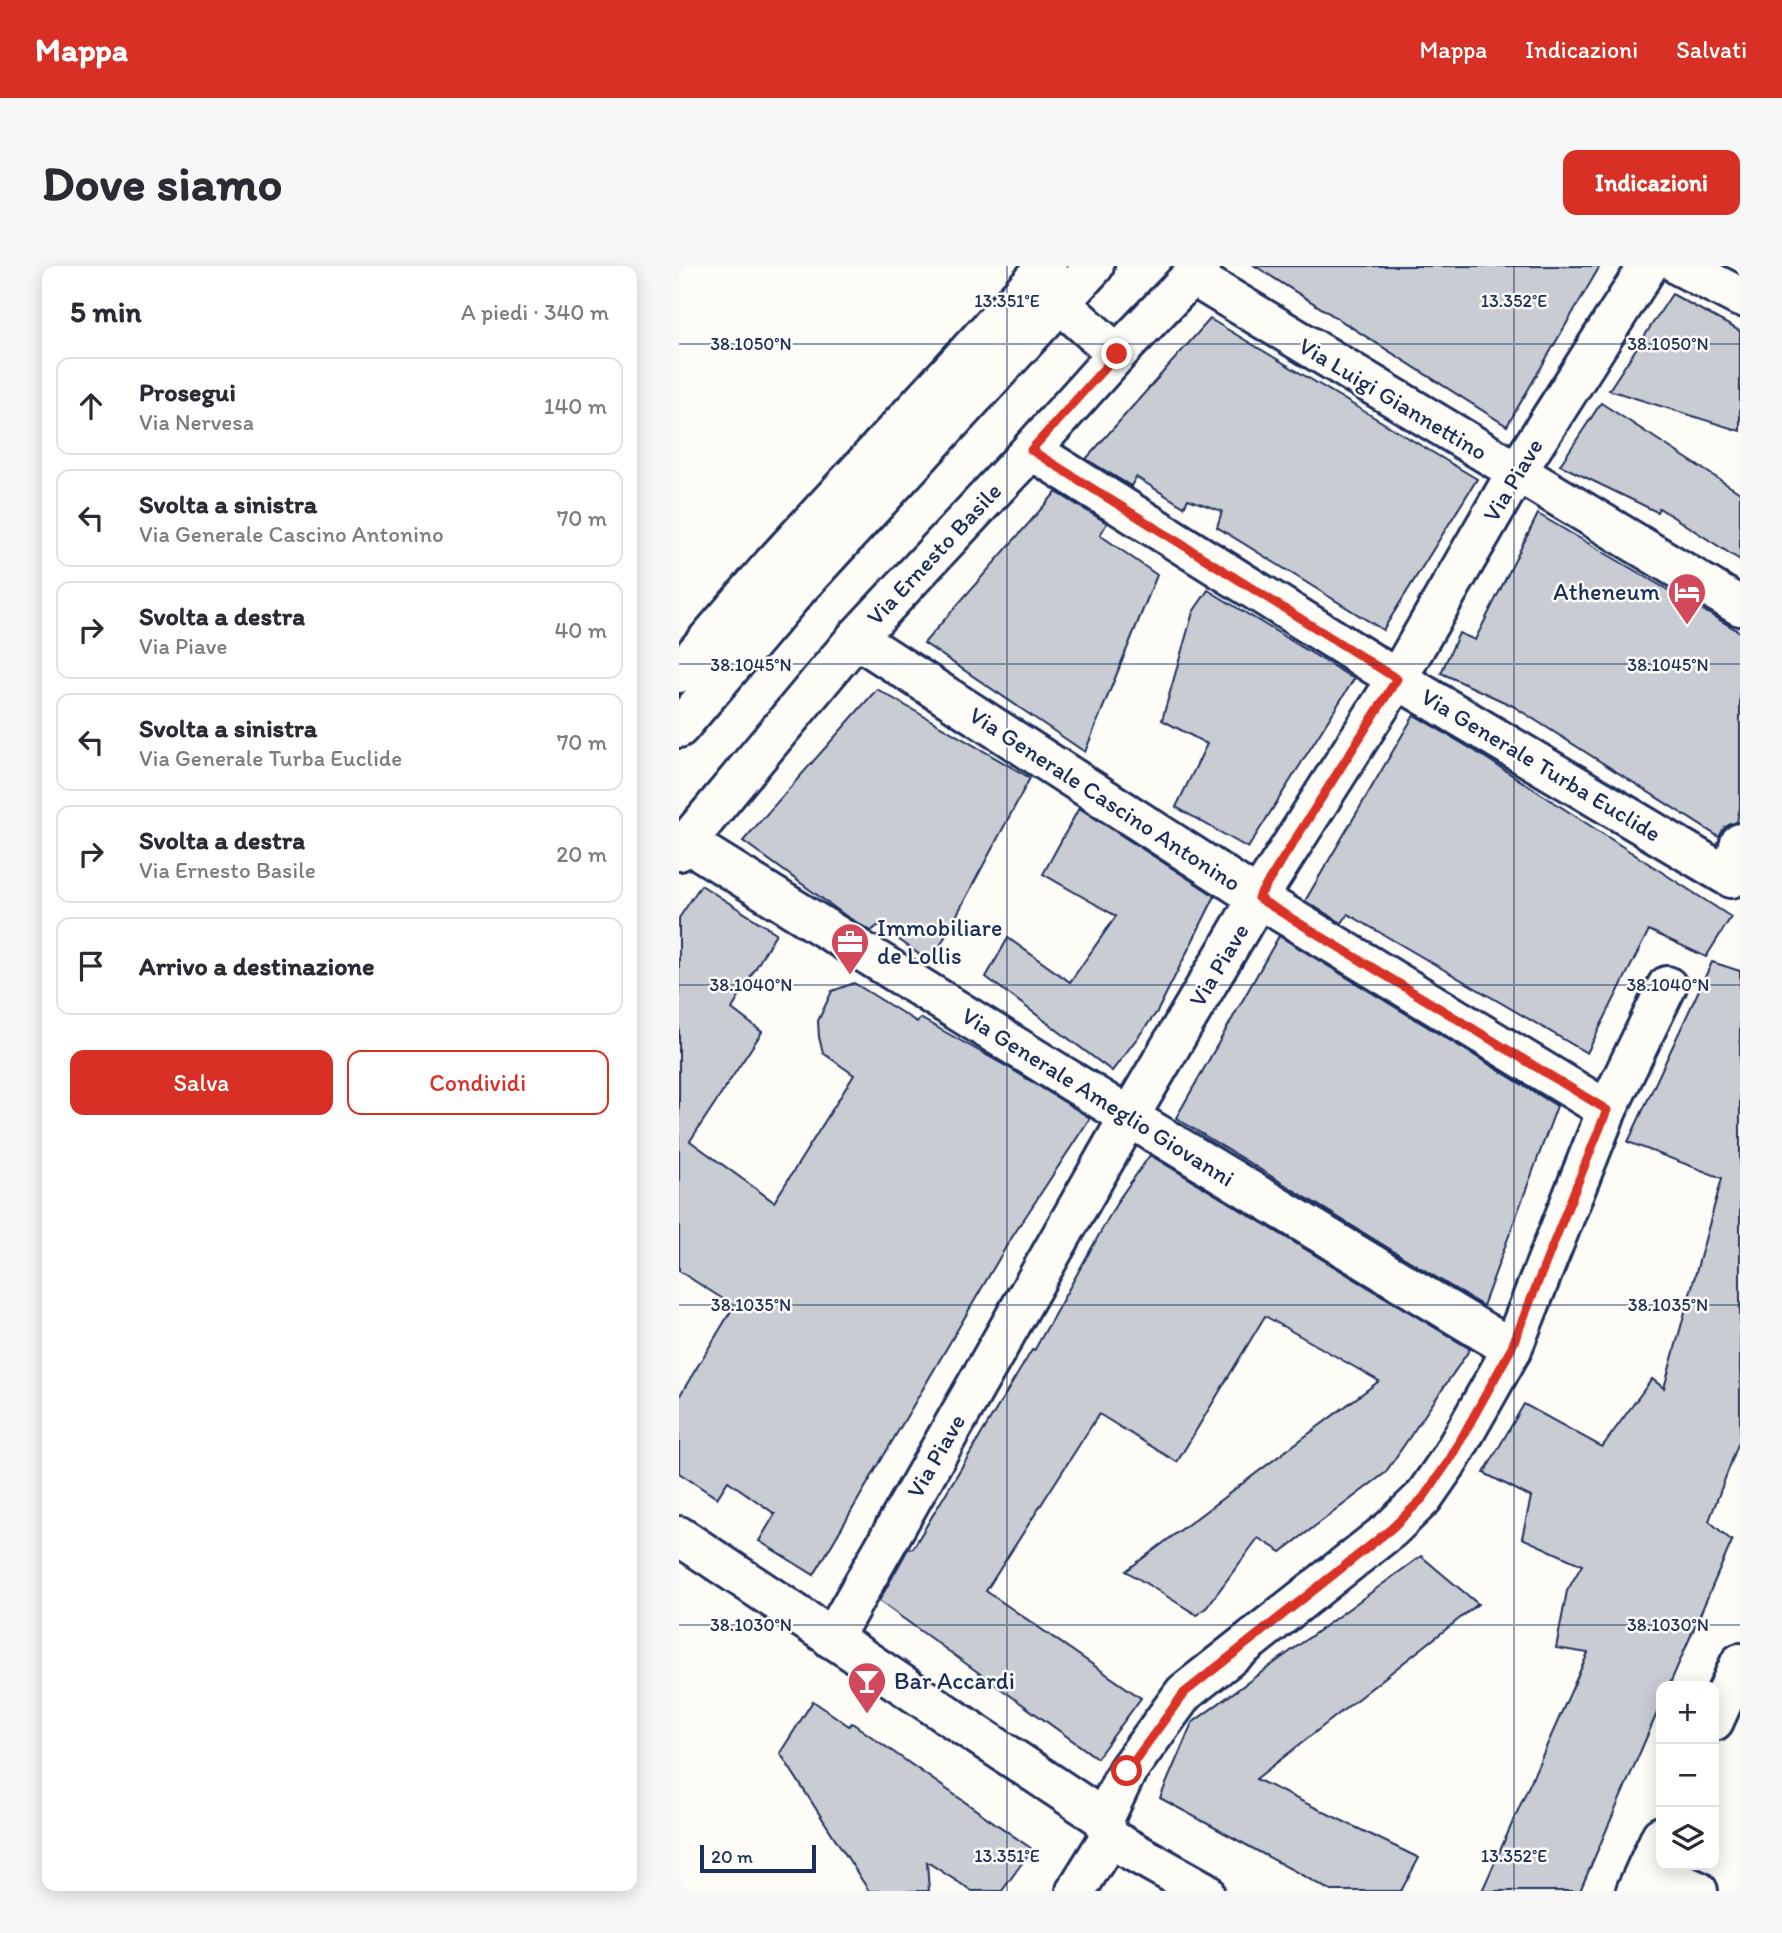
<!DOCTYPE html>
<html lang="it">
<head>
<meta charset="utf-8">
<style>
  :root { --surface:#fff; --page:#f7f7f7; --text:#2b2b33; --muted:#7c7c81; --line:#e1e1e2; --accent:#d93025 }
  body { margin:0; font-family:Itim,sans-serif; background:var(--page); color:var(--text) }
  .controls { position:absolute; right:21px; bottom:21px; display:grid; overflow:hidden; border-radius:14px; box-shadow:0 4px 18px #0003 }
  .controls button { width:63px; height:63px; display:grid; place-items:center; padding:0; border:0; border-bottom:2px solid var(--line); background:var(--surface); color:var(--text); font:35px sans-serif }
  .scale { position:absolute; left:21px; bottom:18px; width:116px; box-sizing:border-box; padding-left:7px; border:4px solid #1b2f5e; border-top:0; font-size:19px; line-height:24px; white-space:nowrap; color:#1b2f5e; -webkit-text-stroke:5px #fdfcf7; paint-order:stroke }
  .stop { position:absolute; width:21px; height:21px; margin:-16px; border:5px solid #d93025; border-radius:50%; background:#fff }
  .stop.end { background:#d93025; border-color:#fff; box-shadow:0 2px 7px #0008 }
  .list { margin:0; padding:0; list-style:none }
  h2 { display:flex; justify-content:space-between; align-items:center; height:91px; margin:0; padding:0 28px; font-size:30px }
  h2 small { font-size:23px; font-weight:400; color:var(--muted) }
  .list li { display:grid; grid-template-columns:46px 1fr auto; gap:21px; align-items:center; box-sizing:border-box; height:98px; margin:0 14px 14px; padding:0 14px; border:2px solid var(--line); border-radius:14px }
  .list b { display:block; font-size:26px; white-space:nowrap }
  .list p { margin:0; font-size:23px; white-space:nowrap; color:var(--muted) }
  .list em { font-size:23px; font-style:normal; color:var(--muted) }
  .actions { display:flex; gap:14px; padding:21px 28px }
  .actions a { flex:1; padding:16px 0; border:2px solid var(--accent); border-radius:14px; text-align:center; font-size:24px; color:var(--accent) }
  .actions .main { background:var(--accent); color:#fff }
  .icon { flex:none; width:38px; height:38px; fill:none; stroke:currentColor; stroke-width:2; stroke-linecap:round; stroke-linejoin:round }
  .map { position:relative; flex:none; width:1061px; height:1625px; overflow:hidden; border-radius:14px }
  header { display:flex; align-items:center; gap:42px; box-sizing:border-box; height:98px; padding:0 35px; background:var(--accent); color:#fff }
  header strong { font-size:33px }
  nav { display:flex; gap:38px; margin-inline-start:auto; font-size:24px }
  .intro { display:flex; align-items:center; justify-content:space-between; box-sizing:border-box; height:168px; padding:0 42px }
  h1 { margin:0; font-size:49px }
  .button { padding:18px 32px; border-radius:14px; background:var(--accent); color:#fff; font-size:24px; font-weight:700 }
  main { display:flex; gap:42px; padding:0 42px }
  aside { flex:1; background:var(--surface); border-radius:14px; box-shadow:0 4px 18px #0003 }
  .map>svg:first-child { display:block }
  .building { fill:#c9ccd3; stroke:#1b2f5e; stroke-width:2 }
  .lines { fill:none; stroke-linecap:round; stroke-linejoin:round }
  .minor-casing { stroke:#1b2f5e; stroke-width:44 }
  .major-casing { stroke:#1b2f5e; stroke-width:44 }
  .minor { stroke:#fdfcf7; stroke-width:38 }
  .major { stroke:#fdfcf7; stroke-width:38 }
  .route { stroke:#d93025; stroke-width:9 }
  .ticks { fill:none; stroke:#1b2f5e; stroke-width:2; stroke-opacity:0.45 }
  .labels { text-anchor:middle; stroke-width:5; stroke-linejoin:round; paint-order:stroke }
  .street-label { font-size:24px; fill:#1b2f5e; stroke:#fdfcf7 }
  .poi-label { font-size:24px; fill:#1b2f5e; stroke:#fdfcf7; text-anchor:start }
  .ticks-label { font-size:18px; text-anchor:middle; fill:#1b2f5e; stroke:#fdfcf7; stroke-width:5; stroke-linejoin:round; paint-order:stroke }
</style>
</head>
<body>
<header>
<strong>Mappa</strong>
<nav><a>Mappa</a><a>Indicazioni</a><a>Salvati</a></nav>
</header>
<div class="intro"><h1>Dove siamo</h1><a class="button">Indicazioni</a></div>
<main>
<aside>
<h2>5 min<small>A piedi · 340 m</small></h2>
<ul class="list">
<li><svg class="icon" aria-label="ahead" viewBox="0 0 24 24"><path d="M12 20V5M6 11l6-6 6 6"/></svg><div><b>Prosegui</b><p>Via Nervesa</p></div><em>140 m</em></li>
<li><svg class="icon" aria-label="left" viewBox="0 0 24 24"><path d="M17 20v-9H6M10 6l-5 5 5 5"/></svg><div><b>Svolta a sinistra</b><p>Via Generale Cascino Antonino</p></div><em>70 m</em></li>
<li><svg class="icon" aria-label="right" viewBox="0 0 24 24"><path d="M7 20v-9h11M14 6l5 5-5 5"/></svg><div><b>Svolta a destra</b><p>Via Piave</p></div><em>40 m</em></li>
<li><svg class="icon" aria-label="left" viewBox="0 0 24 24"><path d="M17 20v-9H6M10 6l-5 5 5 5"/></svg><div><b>Svolta a sinistra</b><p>Via Generale Turba Euclide</p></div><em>70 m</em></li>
<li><svg class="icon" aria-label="right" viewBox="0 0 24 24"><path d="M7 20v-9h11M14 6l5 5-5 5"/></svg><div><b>Svolta a destra</b><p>Via Ernesto Basile</p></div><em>20 m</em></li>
<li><svg class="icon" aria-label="arrive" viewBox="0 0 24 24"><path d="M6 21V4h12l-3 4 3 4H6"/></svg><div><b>Arrivo a destinazione</b></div></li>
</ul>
<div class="actions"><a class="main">Salva</a><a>Condividi</a></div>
</aside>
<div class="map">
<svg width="1061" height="1625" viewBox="0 0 1061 1625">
  <rect width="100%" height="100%" fill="#fdfcf7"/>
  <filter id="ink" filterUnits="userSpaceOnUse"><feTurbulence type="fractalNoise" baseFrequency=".0143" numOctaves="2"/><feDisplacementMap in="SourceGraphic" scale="14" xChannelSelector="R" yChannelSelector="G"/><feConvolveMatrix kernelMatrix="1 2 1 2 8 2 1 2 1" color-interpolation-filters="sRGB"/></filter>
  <g filter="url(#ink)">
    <g class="building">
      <polygon points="576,0 921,0 828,160"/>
      <polygon points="993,28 1061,65 1061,165 930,124"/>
      <polygon points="531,53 798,213 704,364 538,261 543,245 509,233 505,241 457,211 452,220 407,193"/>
      <polygon points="922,137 1061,227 1061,294 980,242 978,246 881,199"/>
      <polygon points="377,226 428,257 421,269 478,309 406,486 245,377"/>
      <polygon points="859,248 1061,366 1061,542 1058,556 1046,561 1040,571 834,440 762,407 780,367 796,374"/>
      <polygon points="529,324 675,413 569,582 497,541 528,478 483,454 514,346"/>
      <polygon points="198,423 351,512 252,697 200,659 192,665 167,650 64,575"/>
      <polygon points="735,449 796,485 1052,651 1027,691 970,664 908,787 669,648 663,657 626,635"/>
      <polygon points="400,542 536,630 478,746 433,805 307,711 329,672 391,716 437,650 364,608"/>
      <polygon points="22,619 97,667 53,743 83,766 11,875 95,936 175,809 144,787 140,771 139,755 153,725 175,717 238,756 241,752 334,804 411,852 328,979 135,1309 80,1275 96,1248 49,1215 38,1232 0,1207 0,1131 55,1040 0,1005 0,652"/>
      <polygon points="600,670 878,840 804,1040 497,852"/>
      <polygon points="1033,696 1061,705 1061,1173 1030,1255 1053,1275 990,1420 982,1420 982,1438 901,1625 803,1625 909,1387 877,1382 888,1325 903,1299 843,1272 852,1231 805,1207 845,1138 923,1181 973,1113 985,1122 1043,912 949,876"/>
      <polygon points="471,889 791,1083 706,1207 602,1286 579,1272 528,1341 518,1349 447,1305 700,1115 586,1050 498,1196 420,1148 307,1325 462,1432 418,1492 200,1335 229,1283 234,1282 353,1084 355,1085 440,933"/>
      <polygon points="742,1290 799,1338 577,1513 740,1592 722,1625 652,1625 481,1532 513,1457"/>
      <polygon points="134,1435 170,1460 173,1457 353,1583 323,1625 293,1625 248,1596 250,1625 190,1625 101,1487"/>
    </g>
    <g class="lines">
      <g class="minor-casing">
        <g id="minor">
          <polyline points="1001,0 1061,31"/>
          <polyline points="513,10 1061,340"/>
          <polyline points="361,19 438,88"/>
          <polyline points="352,184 718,413 1052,612 1061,577"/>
          <polyline points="177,372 579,632 928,844"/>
          <polyline points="0,462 120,321 415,0"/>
          <polyline points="7,576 450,851 833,1083"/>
          <polyline points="0,1270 425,1553 430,1572 525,1625"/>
          <polyline points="153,1373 450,851 579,632 718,413 837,207 969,0"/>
          <polyline points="1035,1455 1061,1397"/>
          <polyline points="425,1553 448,1505 505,1427 712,1263 744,1232 771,1193 833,1083 928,844 988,720"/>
          <polyline points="968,1603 1019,1625"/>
          <polyline points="397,1625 430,1572"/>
          <polyline points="957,1625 982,1570"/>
        </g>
      </g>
      <g class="major-casing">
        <g id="major">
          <polyline points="0,407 94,298 368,0"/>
          <polyline points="0,585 177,372 352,184 438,88 522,0"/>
        </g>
      </g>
      <use href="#minor" class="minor"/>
      <use href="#major" class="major"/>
    </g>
  </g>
  <g class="lines" filter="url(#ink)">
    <polyline class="route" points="438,88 352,184 718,413 579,632 928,844 832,1083 771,1193 744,1232 712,1263 505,1427 448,1505"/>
  </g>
  <path class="ticks" d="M328 0V1625M835 0V1625M0 78H1061M0 398H1061M0 719H1061M0 1039H1061M0 1359H1061"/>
  <defs>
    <g id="hotel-pin" transform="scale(2.0125)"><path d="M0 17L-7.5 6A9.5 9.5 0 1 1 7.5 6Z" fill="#d1495b" stroke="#fdfcf7"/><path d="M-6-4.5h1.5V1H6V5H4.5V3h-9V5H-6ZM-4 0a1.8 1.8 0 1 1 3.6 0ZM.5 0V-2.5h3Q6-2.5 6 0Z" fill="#fff"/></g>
    <g id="office-pin" transform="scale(2.0125)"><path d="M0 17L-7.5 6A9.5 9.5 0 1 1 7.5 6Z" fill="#d1495b" stroke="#fdfcf7"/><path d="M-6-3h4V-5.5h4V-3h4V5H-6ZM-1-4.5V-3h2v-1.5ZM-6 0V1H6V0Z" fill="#fff"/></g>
    <g id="bar-pin" transform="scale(2.0125)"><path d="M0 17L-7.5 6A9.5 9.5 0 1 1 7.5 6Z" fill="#d1495b" stroke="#fdfcf7"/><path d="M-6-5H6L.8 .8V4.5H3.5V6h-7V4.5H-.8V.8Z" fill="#fff"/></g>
  </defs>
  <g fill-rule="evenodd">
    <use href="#hotel-pin" x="1008" y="326"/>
    <use href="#office-pin" x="171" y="676"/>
    <use href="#bar-pin" x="188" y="1415"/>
  </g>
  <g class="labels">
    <g class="street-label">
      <text transform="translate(714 133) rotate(31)" y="8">Via Luigi Giannettino</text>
      <text transform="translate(834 214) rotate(-59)" y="8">Via Piave</text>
      <text transform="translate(255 288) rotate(-47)" y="8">Via Ernesto Basile</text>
      <text transform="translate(862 499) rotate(31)" y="8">Via Generale Turba Euclide</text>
      <text transform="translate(426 533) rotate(33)" y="8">Via Generale Cascino Antonino</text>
      <text transform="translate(540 699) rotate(-59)" y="8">Via Piave</text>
      <text transform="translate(419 831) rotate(32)" y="8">Via Generale Ameglio Giovanni</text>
      <text transform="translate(257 1190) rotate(-60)" y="8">Via Piave</text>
    </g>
    <g class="poi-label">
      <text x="981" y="334" text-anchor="end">Atheneum</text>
      <text x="198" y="670">Immobiliare<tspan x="198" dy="28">de Lollis</tspan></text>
      <text x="215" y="1423">Bar Accardi</text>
    </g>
  </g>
  <g class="ticks-label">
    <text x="328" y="41">13.351°E</text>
    <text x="835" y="41">13.352°E</text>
    <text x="72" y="84">38.1050°N</text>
    <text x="989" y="84">38.1050°N</text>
    <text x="72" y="405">38.1045°N</text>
    <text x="989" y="405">38.1045°N</text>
    <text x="72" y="725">38.1040°N</text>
    <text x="989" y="725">38.1040°N</text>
    <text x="72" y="1045">38.1035°N</text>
    <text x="989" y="1045">38.1035°N</text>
    <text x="72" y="1365">38.1030°N</text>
    <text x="989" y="1365">38.1030°N</text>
    <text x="328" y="1596">13.351°E</text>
    <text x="835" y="1596">13.352°E</text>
  </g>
</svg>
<div class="controls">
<button>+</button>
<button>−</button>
<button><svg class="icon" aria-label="layers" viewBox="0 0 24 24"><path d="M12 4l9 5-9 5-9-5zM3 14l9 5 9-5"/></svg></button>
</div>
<div class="scale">20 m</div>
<div class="stop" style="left:448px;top:1505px"></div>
<div class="stop end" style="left:438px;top:88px"></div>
</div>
</main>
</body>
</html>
